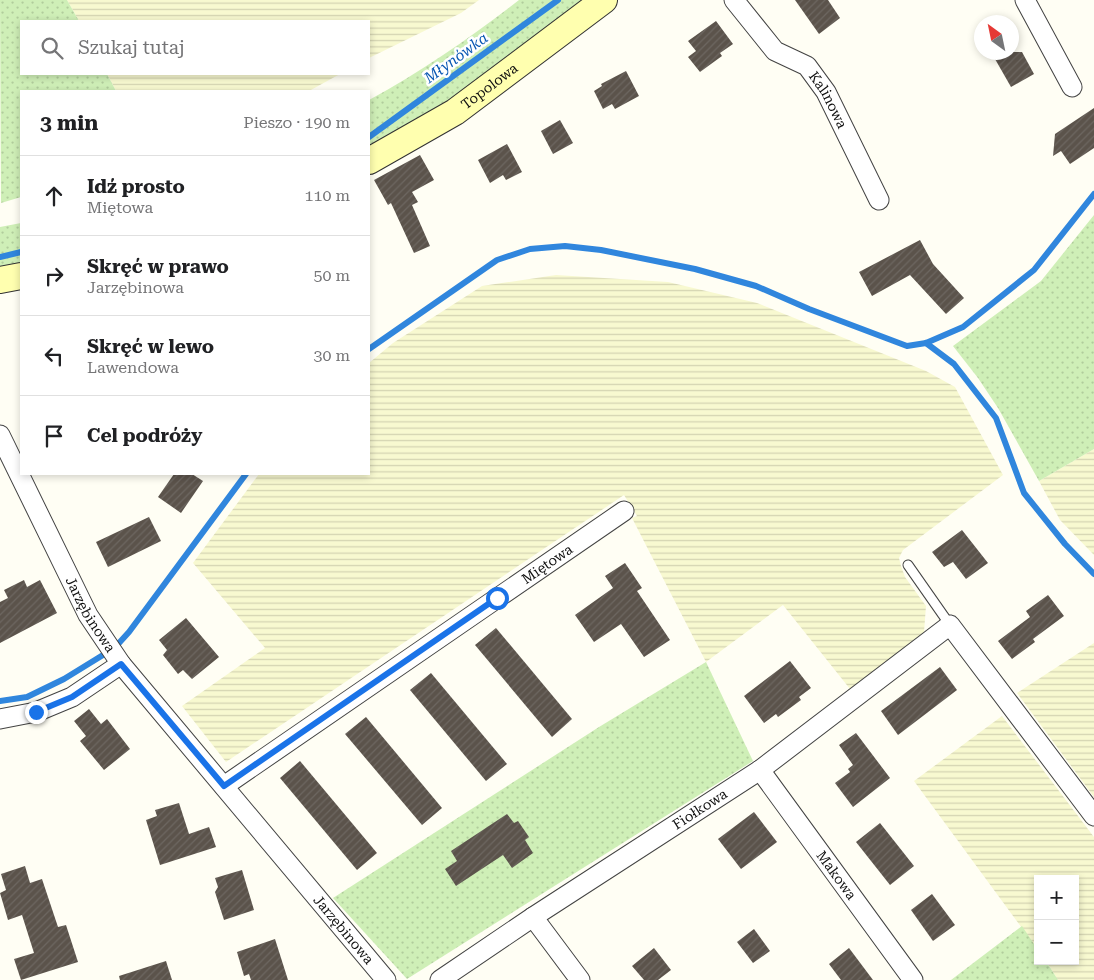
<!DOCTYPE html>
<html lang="pl">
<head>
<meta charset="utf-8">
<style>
  :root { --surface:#fff; --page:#f6f6f6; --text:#202124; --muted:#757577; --line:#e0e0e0 }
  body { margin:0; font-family:"Roboto Serif",serif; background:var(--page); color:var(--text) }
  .controls { position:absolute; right:15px; bottom:15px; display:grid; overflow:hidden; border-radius:0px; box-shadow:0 2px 8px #0003 }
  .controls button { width:45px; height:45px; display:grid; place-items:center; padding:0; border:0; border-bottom:1px solid var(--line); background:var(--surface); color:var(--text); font:25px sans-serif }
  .compass { position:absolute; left:974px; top:15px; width:45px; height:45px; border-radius:50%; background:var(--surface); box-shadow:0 2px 8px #0003; rotate:327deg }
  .stop { position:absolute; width:15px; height:15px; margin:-11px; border:4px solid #1a73e8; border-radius:50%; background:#fff }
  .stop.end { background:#1a73e8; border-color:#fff; box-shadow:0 1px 5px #0008 }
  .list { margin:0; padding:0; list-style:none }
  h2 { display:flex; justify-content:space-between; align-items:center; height:65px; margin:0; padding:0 20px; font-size:21px }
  h2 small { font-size:16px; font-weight:400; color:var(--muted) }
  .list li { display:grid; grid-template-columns:32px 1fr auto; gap:15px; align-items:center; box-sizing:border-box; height:80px; padding:0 20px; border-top:1px solid var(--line) }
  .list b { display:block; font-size:19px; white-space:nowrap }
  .list p { margin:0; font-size:16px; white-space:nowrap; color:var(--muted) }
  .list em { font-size:16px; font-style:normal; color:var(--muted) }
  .icon { flex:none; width:28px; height:28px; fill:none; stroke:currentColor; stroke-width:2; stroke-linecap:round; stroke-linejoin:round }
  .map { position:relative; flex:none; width:1094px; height:980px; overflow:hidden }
  .search { position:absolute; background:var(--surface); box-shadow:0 2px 8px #0003; left:20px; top:20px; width:350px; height:55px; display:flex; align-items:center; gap:12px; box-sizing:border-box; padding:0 18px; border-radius:0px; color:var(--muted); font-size:19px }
  .panel { position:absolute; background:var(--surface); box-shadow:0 2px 8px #0003; left:20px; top:90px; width:350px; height:385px; border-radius:0px }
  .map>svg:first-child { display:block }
  .farmland { fill:url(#farmland-rules) }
  .grass { fill:url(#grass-dots) }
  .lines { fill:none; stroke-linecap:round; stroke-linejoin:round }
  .stream { stroke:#3086dd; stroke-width:6 }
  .building { fill:url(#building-hatch) }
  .lane-casing { stroke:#434343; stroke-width:11 }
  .street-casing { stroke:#434343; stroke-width:21 }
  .secondary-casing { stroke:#323232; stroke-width:28 }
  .lane { stroke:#fff; stroke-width:9 }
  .street { stroke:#fff; stroke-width:19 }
  .secondary { stroke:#ffffaf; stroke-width:26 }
  .route { stroke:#1a73e8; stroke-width:6 }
  .labels { text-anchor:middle; stroke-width:5; stroke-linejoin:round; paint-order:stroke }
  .street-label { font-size:14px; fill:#101010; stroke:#fff }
  .water-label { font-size:15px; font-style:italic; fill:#0957b3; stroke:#fff }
</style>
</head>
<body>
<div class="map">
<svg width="1094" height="980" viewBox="0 0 1094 980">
  <defs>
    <pattern id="farmland-rules" width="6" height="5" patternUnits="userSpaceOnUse" patternTransform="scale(1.25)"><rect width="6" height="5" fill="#f8f9d0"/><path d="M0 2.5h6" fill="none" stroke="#d4d4b2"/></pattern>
    <pattern id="grass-dots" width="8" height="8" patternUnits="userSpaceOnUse" patternTransform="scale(1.25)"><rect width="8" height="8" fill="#cfefb7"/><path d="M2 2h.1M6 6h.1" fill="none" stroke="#b1cc9c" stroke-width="1.8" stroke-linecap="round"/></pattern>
    <pattern id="building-hatch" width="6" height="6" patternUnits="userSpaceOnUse" patternTransform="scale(1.25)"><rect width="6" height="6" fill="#5b534b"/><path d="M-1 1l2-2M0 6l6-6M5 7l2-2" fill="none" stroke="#6d6761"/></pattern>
  </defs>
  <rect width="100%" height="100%" fill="#fffef4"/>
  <g class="farmland">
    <polygon points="67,0 479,0 461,13 369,58 369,21 79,21"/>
    <polygon points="107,74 340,74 309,91 116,91"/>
    <polygon points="556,275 668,282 757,303 926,371 955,387 1003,475 903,550 899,558 901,566 905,577 926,606 924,632 850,689 783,605 706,662 632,518 637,516 624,495 226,762 182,706 265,648 193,563 259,474 369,474 369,363 393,343 482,286"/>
    <polygon points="1094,449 1094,555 1060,520 1039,481"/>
    <polygon points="1094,643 1094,797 1017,693"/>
    <polygon points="1002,716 1094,837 1094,980 1058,980 1046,961 1075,961 1075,879 1038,879 1038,950 914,781"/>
  </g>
  <g class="grass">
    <polygon points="0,0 67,0 79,21 21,21 21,74 107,74 116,91 21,91 21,197 1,203"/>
    <path d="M519 0H588L479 83 369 150V100C422 71 471 37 519 0Z"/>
    <polygon points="1094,215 1094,449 1039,481 998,408 978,378 953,346 1041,281"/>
    <polygon points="21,223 21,263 0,268 0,227"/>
    <polygon points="706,662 753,761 407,979 333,898 599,727"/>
    <polygon points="1022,926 1038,950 1038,961 1046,961 1058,980 951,980"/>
  </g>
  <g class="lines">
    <g class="stream">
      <polyline points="369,137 558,0"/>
      <polyline points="0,257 21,252"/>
      <polyline points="926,343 954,364 996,418 1024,493 1065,544 1094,574"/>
      <polyline points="369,349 497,260 530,249 565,246 601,250 695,269 756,286 809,309 907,346 926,343 963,327 1034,270 1094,194"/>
      <polyline points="119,643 129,632 246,474"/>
      <polyline points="0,701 27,697 64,679 103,655"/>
    </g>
  </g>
  <g class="building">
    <polygon points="795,0 828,0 840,18 819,34"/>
    <polygon points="716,21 733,44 720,53 722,56 700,72 688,57 696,51 688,41"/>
    <polygon points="991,52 1022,52 1034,74 1011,87"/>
    <polygon points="626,71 639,96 615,109 612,104 603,109 594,91 602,86 601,84"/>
    <polygon points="1094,108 1094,148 1070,164 1061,151 1053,156 1055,134"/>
    <polygon points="560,120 573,143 553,154 541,131"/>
    <polygon points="507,144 522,172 506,180 503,175 490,183 478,160"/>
    <polygon points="420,155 434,180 412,192 418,202 412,205 430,246 414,253 391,203 388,205 374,180"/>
    <polygon points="920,240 933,264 964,298 946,314 910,275 872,296 859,272"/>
    <polygon points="174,474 192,474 203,481 181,513 158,497"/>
    <polygon points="149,517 161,541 108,567 96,542"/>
    <polygon points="962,530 988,563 966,579 953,562 944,567 932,552"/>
    <polygon points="625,563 642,588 637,591 670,640 644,657 621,624 594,642 575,615 613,588 605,576"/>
    <polygon points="24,580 27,587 40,580 57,613 0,643 0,602 8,598 4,590"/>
    <polygon points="1048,595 1064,616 1033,639 1035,642 1012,659 998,641 1030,617 1026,611"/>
    <polygon points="186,618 219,657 192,679 183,670 178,674 163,655 167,650 159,640"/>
    <polygon points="496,628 572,719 552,737 475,645"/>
    <polygon points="790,661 811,688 799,697 801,700 778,717 776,714 764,723 744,696"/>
    <polygon points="940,667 957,690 898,735 881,711"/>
    <polygon points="431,673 507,764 486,781 410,690"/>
    <polygon points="89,709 101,724 107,719 130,749 104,770 80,741 86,736 74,721"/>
    <polygon points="366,717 442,808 422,825 345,734"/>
    <polygon points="856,733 890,778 853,807 835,783 850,772 848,769 853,765 839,745"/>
    <polygon points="300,761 377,853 357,870 280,778"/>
    <polygon points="179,803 189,834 209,827 216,847 160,865 146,820 157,816 155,810"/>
    <polygon points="754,812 777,842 741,869 718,839"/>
    <polygon points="507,814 514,823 518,821 529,837 525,840 533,853 512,868 503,855 456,886 445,869 457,861 451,851"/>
    <polygon points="880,823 914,866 890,885 856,842"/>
    <polygon points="25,866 30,883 42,879 58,927 66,925 78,962 21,980 14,959 34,953 22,915 8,920 0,893 6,890 1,874"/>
    <polygon points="242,870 254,910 224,920 215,892 218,887 215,878"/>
    <polygon points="932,894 955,925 933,941 911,910"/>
    <polygon points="754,929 770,951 753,963 737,942"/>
    <polygon points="275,939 288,980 251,980 249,974 244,976 237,952"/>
    <polygon points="654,948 671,970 658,980 644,980 632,966"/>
    <polygon points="849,948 873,980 841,980 829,964"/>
    <polygon points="166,961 172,980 120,980 119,976"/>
  </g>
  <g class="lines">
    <g class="lane-casing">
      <polyline id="lane" points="908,565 950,625"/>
    </g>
    <g class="street-casing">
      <g id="street">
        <path id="s1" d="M734 0 775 51 807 66 826 92 879 200"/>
        <polyline points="1025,0 1072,87"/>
        <path id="s2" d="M0 435 88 615 121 664 386 980"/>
        <polyline points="0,719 36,712 72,697 121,664"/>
        <path id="s3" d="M760 770 913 980"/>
        <path id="s4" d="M224 786 624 511"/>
        <polyline points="533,917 580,980"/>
        <path id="s5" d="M440 980 533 917 760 770 950 625 1094 816"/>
      </g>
    </g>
    <g class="secondary-casing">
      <g id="secondary">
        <path id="s6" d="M369 161 455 112 604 0"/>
        <polyline points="0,280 21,276"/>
      </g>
    </g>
    <use href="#lane" class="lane"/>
    <use href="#street" class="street"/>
    <use href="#secondary" class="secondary"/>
  </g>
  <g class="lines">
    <polyline class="route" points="36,712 72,697 121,664 224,786 497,598"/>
  </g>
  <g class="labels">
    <g class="street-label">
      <text dy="5" stroke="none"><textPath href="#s6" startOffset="142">Topolowa</textPath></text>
      <text dy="5" stroke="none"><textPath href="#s1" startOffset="141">Kalinowa</textPath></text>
      <text dy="5" stroke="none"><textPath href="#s4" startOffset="392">Miętowa</textPath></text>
      <text dy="5" stroke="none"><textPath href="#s2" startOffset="201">Jarzębinowa</textPath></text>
      <text dy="5" stroke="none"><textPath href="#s5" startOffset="311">Fiołkowa</textPath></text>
      <text dy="5" stroke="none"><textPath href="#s3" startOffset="130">Makowa</textPath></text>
      <text dy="5" stroke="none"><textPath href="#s2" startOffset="606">Jarzębinowa</textPath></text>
    </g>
    <g class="water-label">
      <text transform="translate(456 58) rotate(-36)" y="5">Młynówka</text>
    </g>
  </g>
</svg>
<div class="controls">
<button>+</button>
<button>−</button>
</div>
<svg class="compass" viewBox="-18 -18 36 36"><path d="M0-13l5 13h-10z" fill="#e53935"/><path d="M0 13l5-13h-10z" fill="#757577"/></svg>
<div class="stop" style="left:497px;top:598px"></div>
<div class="stop end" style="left:36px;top:712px"></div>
<div class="search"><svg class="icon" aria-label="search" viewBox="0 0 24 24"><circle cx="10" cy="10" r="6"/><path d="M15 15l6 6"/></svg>Szukaj tutaj</div>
<section class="panel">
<h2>3 min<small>Pieszo · 190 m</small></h2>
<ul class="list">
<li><svg class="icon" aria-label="ahead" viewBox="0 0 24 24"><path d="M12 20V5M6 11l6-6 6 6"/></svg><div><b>Idź prosto</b><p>Miętowa</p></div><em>110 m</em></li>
<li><svg class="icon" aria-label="right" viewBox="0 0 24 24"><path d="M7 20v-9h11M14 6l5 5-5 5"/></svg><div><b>Skręć w prawo</b><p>Jarzębinowa</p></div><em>50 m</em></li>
<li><svg class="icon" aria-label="left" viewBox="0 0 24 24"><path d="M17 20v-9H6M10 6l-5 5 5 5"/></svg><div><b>Skręć w lewo</b><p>Lawendowa</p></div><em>30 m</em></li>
<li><svg class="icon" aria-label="arrive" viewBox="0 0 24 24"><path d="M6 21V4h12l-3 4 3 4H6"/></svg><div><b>Cel podróży</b></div></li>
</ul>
</section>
</div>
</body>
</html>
